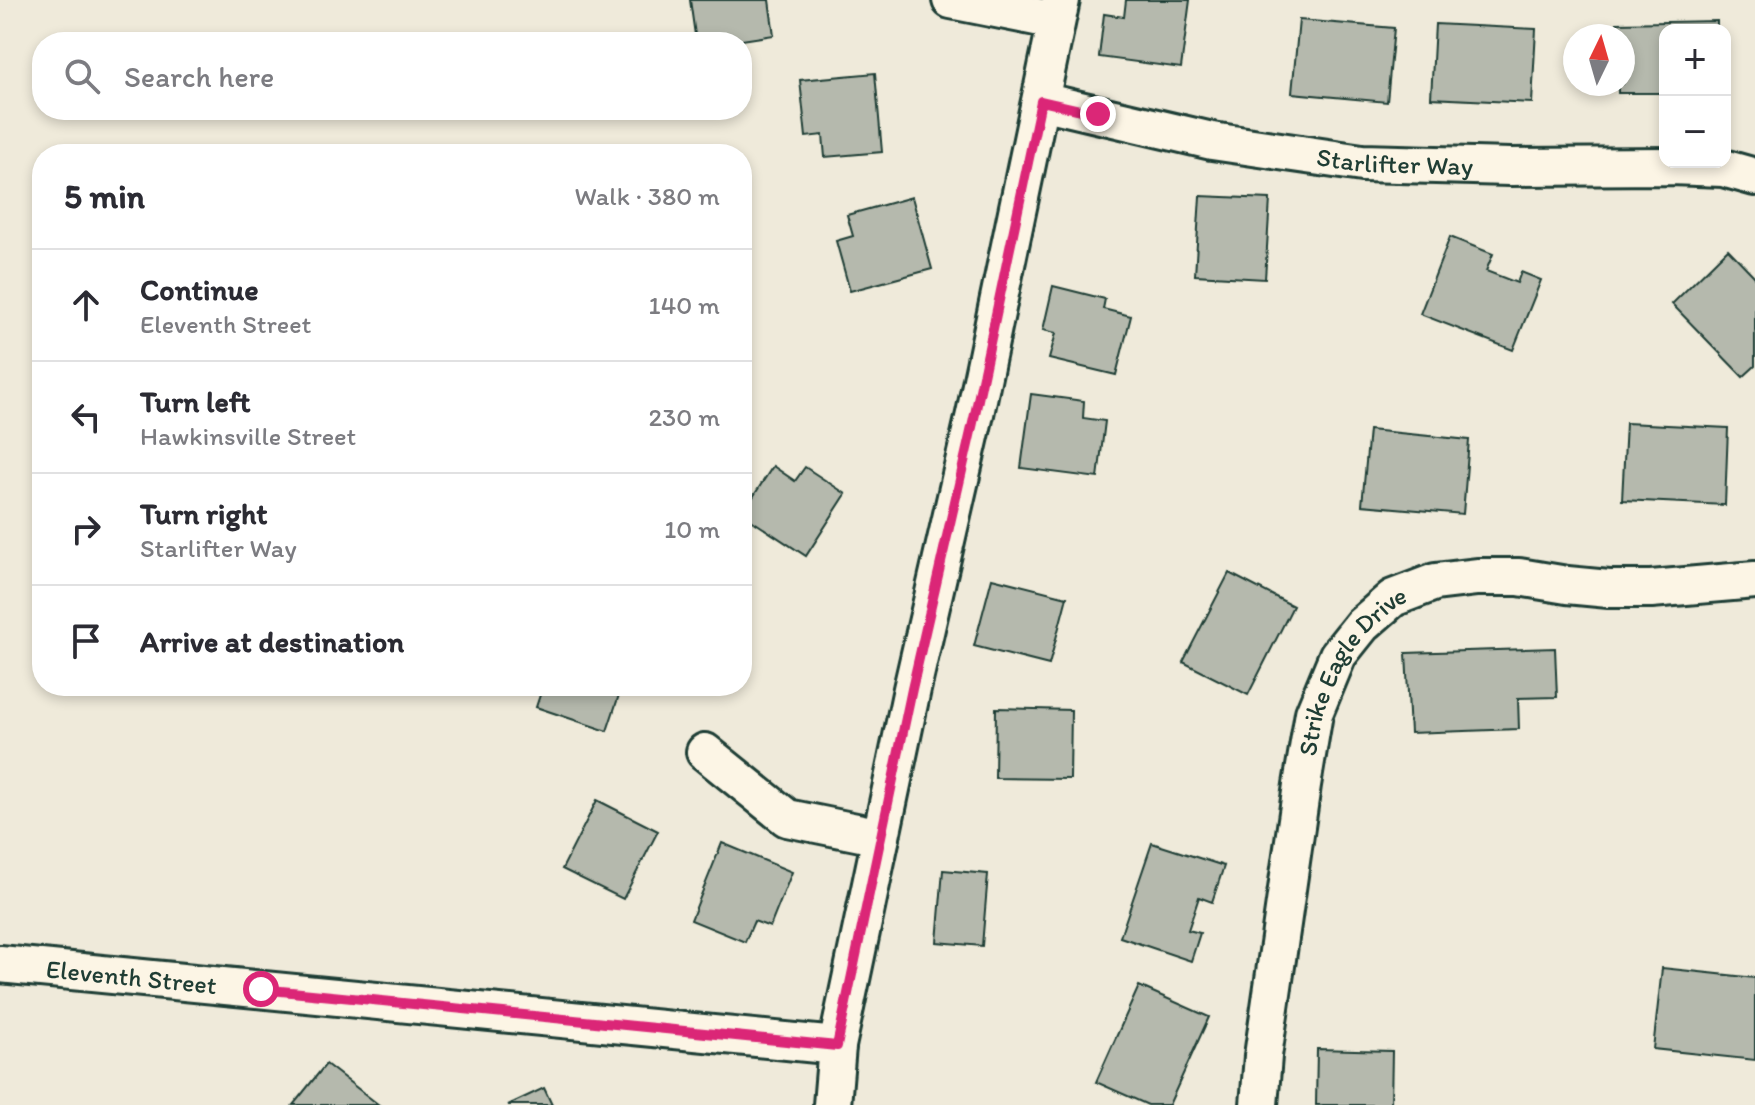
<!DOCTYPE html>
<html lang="en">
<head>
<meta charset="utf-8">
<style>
  :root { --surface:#fff; --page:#f7f7f7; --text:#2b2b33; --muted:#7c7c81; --line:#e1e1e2 }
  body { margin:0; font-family:Itim,sans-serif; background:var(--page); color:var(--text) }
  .controls { position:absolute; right:24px; top:24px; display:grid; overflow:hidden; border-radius:16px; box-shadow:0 4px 12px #0003 }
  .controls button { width:72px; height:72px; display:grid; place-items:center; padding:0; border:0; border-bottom:2px solid var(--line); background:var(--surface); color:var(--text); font:40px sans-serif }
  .compass { position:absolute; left:1563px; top:24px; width:72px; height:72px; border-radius:50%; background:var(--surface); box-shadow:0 4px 12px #0003; rotate:5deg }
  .stop { position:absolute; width:24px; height:24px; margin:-18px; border:6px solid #db2777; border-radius:50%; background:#fff }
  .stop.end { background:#db2777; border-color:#fff; box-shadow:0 2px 8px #0008 }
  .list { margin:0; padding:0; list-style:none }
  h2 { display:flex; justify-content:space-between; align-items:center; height:104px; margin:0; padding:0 32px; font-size:34px }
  h2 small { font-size:26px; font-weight:400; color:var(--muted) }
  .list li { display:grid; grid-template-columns:52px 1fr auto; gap:24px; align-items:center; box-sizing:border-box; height:112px; padding:0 32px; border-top:2px solid var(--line) }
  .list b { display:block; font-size:30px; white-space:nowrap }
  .list p { margin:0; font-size:26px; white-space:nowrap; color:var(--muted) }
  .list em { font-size:26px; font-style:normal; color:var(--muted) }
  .icon { flex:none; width:44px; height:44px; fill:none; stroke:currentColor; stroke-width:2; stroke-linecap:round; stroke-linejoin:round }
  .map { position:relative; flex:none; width:1755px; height:1105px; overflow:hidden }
  .search { position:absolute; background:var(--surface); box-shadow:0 4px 12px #0003; left:32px; top:32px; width:720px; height:88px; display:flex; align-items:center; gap:20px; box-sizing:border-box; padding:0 28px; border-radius:32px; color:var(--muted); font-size:30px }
  .panel { position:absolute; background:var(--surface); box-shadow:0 4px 12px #0003; left:32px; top:144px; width:720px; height:552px; border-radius:32px }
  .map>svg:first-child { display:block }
  .building { fill:#b5b9ad; stroke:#1f3d34; stroke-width:2 }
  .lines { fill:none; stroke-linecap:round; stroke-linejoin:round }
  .minor-casing { stroke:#1f3d34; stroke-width:42 }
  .minor { stroke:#fcf5e5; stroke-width:36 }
  .route { stroke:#db2777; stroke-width:10 }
  .labels { text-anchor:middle; stroke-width:6; stroke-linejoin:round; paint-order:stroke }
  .street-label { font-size:26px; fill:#1f3d34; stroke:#fcf5e5 }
</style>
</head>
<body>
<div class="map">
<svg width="1755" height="1105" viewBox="0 0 1755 1105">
  <rect width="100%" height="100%" fill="#efeada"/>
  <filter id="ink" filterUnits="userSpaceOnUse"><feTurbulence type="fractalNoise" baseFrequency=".0125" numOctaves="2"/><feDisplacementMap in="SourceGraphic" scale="16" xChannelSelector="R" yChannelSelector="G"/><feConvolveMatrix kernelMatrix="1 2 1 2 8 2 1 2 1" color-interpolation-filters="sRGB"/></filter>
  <g filter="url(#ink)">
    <g class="building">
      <polygon points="690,0 769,0 774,35 729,42 696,42"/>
      <polygon points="1126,0 1190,0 1181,68 1099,57 1104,14 1124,17"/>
      <polygon points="1299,20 1394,28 1387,102 1292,93"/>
      <polygon points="1717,21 1717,30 1665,30 1665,93 1618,93 1618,84 1623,84 1623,36 1617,36 1617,23"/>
      <polygon points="1435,24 1536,29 1532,103 1431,98"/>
      <polygon points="875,73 882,152 825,157 823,135 806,137 800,80"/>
      <polygon points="1200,196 1270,199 1265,279 1195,275"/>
      <polygon points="912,197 932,269 850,291 836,241 853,236 847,215"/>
      <polygon points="1450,237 1493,254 1486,271 1517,283 1521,272 1541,280 1513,350 1420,314"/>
      <polygon points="1728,249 1755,277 1755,366 1743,377 1672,304"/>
      <polygon points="1053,286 1105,299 1103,309 1131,316 1116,375 1049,359 1056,333 1043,330"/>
      <polygon points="1031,394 1084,401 1083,418 1105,421 1098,478 1021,468"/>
      <polygon points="1626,423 1728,428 1725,505 1622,500"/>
      <polygon points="1369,430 1469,440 1463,514 1362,505"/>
      <polygon points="773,466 795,481 805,467 846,494 806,556 742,514"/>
      <polygon points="1229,573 1293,606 1248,695 1183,662"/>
      <polygon points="992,578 1067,597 1049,665 974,646"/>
      <polygon points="1555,648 1557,697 1518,698 1519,729 1410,733 1406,653"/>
      <polygon points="543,686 622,686 607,731 536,707"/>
      <polygon points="996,708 1071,710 1070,779 995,778"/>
      <polygon points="597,800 658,831 623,899 562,869"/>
      <polygon points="722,843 792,872 770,927 754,921 745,942 691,920"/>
      <polygon points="1152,843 1224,866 1212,902 1199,897 1188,930 1200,933 1191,961 1120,937"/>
      <polygon points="943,870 988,874 982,946 937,942"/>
      <polygon points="1662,968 1755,978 1755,1060 1653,1049"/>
      <polygon points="1139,986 1209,1017 1169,1105 1148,1105 1096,1082"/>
      <polygon points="1317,1049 1392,1051 1391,1105 1316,1105"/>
      <polygon points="326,1064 379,1105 293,1105"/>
      <polygon points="544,1088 552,1105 508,1105"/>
    </g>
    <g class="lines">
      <g class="minor-casing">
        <g id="minor">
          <polyline points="951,0 1056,21"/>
          <path id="s1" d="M1041 101 1212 141 1362 163 1510 167 1671 166 1723 168 1755 177"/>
          <polyline points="705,752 787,818 881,837"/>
          <path id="s2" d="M0 964 837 1046"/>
          <polyline points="832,1105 837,1046 912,689 975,414 1061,0"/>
          <path id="s3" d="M1259 1105 1263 1056 1302 785 1314 713 1338 655 1362 625 1393 598 1435 582 1477 577H1519L1567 585 1609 589H1651L1755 580"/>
        </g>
      </g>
      <use href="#minor" class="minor"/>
    </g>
  </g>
  <g class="lines" filter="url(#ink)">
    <polyline class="route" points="261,989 837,1046 912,689 975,414 1041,101 1098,114"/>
  </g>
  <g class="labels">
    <g class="street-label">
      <text dy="9" stroke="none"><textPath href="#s1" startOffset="360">Starlifter Way</textPath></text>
      <text dy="9" stroke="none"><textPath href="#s3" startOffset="452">Strike Eagle Drive</textPath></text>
      <text dy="9" stroke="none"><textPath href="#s2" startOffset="132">Eleventh Street</textPath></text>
    </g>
  </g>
</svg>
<div class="controls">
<button>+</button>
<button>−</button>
</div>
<svg class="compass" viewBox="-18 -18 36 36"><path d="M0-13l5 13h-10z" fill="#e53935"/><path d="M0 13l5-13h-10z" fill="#7c7c81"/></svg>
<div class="stop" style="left:261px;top:989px"></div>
<div class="stop end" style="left:1098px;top:114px"></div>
<div class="search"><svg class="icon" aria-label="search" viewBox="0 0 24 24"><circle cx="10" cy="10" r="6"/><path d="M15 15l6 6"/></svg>Search here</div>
<section class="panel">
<h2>5 min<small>Walk · 380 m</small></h2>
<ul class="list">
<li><svg class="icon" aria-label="ahead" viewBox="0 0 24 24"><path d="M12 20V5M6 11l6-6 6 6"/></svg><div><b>Continue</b><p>Eleventh Street</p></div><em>140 m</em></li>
<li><svg class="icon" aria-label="left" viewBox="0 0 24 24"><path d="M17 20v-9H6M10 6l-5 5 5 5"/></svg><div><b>Turn left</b><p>Hawkinsville Street</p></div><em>230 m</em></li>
<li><svg class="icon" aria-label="right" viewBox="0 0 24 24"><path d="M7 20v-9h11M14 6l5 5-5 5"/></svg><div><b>Turn right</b><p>Starlifter Way</p></div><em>10 m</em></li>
<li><svg class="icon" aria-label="arrive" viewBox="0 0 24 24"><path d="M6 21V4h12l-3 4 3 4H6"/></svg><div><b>Arrive at destination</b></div></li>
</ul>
</section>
</div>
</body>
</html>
